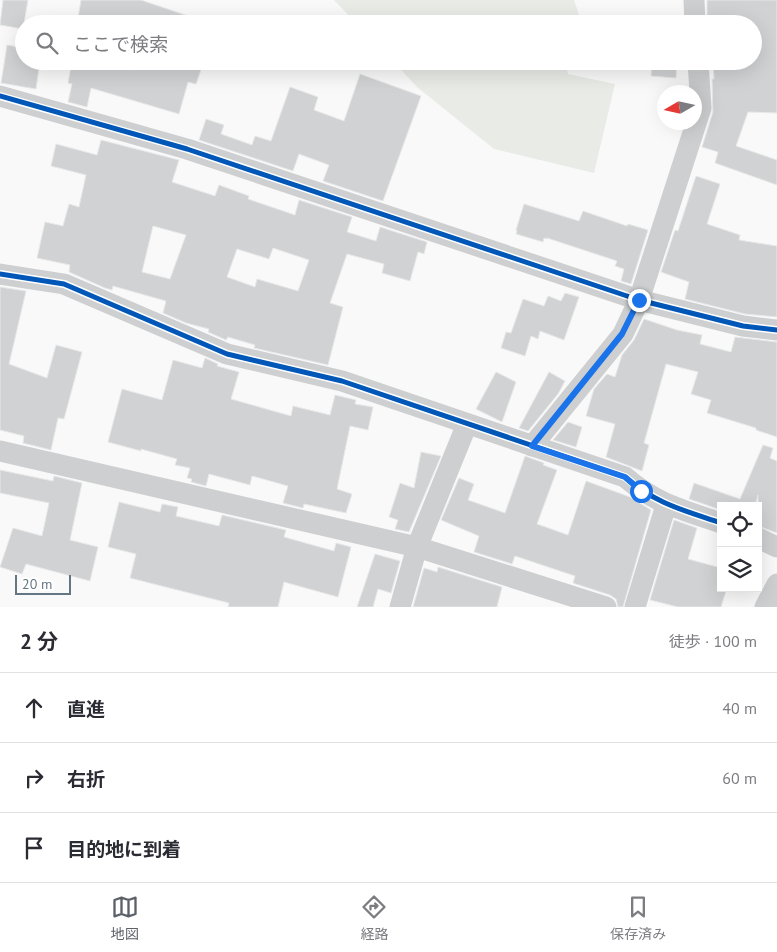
<!DOCTYPE html>
<html lang="ja">
<head>
<meta charset="utf-8">
<style>
  :root { --surface:#fff; --page:#f2f2f3; --text:#2b2b33; --muted:#7c7c81; --line:#e1e1e2; --accent:#5c6169 }
  body { margin:0; font-family:"PT Sans","Noto Sans JP",sans-serif; background:var(--page); color:var(--text) }
  .controls { position:absolute; right:15px; bottom:15px; display:grid; overflow:hidden; border-radius:0px; box-shadow:0 5px 20px #0002 }
  .controls button { width:45px; height:45px; display:grid; place-items:center; padding:0; border:0; border-bottom:1px solid var(--line); background:var(--surface); color:var(--text); font:25px sans-serif }
  .compass { position:absolute; left:657px; top:85px; width:45px; height:45px; border-radius:50%; background:var(--surface); box-shadow:0 5px 20px #0002; rotate:261deg }
  .scale { position:absolute; left:15px; bottom:12px; width:56px; box-sizing:border-box; padding-left:5px; border:2px solid #657683; border-top:0; font-size:14px; line-height:18px; white-space:nowrap; color:#657683; -webkit-text-stroke:4px #fff; paint-order:stroke }
  .stop { position:absolute; width:15px; height:15px; margin:-11px; border:4px solid #1a73e8; border-radius:50%; background:#fff }
  .stop.end { background:#1a73e8; border-color:#fff; box-shadow:0 1px 5px #0008 }
  .list { margin:0; padding:0; list-style:none }
  h2 { display:flex; justify-content:space-between; align-items:center; height:65px; margin:0; padding:0 20px; font-size:21px }
  h2 small { font-size:16px; font-weight:400; color:var(--muted) }
  .list li { display:grid; grid-template-columns:32px 1fr auto; gap:15px; align-items:center; box-sizing:border-box; height:70px; padding:0 20px; border-top:1px solid var(--line) }
  .list b { display:block; font-size:19px; white-space:nowrap }
  .list em { font-size:16px; font-style:normal; color:var(--muted) }
  .icon { flex:none; width:28px; height:28px; fill:none; stroke:currentColor; stroke-width:2; stroke-linecap:round; stroke-linejoin:round }
  .map { position:relative; flex:none; width:777px; height:607px; overflow:hidden }
  .search { position:absolute; background:var(--surface); box-shadow:0 5px 20px #0002; left:15px; right:15px; top:15px; height:55px; display:flex; align-items:center; gap:12px; box-sizing:border-box; padding:0 18px; border-radius:28px; color:var(--muted); font-size:19px }
  .sheet { height:275px; background:var(--surface) }
  nav { display:flex; justify-content:space-around; align-items:center; box-sizing:border-box; height:70px; border-top:1px solid var(--line); background:var(--surface); font-size:14px; color:var(--muted) }
  nav a { display:grid; justify-items:center; gap:2px }
  nav .on { color:var(--accent) }
  .map>svg:first-child { display:block }
  .green { fill:#e8ebe6 }
  .building { fill:#d0d2d3; stroke:#e8e8e8; fill-rule:evenodd }
  .lines { fill:none; stroke-linecap:round; stroke-linejoin:round }
  .minor { stroke:#cecfd0; stroke-width:21 }
  .cycleway-casing { stroke:#fff; stroke-width:8 }
  .cycleway { stroke:#0057b8; stroke-width:5 }
  .route { stroke:#1a73e8; stroke-width:6 }
</style>
</head>
<body>
<div class="map">
<svg width="777" height="607" viewBox="0 0 777 607">
  <rect width="100%" height="100%" fill="#f9f9f9"/>
  <g class="green">
    <polygon points="334,0 574,0 582,24 357,24"/>
    <polygon points="393,61 565,61 568,74 615,84 594,173 494,149 417,87"/>
  </g>
  <g class="building">
    <polygon points="3,0 28,0 23,29 0,25"/>
    <polygon points="81,0 141,0 203,21 203,24 77,24"/>
    <polygon points="707,0 777,0 777,113 748,112 736,146 777,160 777,185 715,163 718,152 702,147 713,112 712,79 714,79 713,61 753,61 753,24 707,24"/>
    <polygon points="7,45 24,48 24,61 40,61 36,89 1,83"/>
    <polygon points="72,61 103,61 134,70 137,61 185,61 202,67 196,84 188,82 179,114 91,88 87,107 68,102 72,84 68,83"/>
    <polygon points="652,61 677,61 676,78 651,76"/>
    <polygon points="360,74 421,96 383,201 323,181 329,165 299,154 293,171 199,140 206,119 224,125 221,134 252,145 255,136 271,141 290,87 318,97 314,110 344,121"/>
    <path d="M101 140 179 160 172 182 215 196 219 185 249 196 248 199 295 215 299 200 352 217 347 232 376 241 380 227 427 242 424 254 418 252 410 281 382 273 384 264 347 254 330 303 343 307 328 365 254 348 255 345 228 337 226 340 208 332 209 329 186 323 163 313 166 301 113 286 112 290 105 288 69 272 70 265 37 258 45 222 63 226 69 204 79 207 86 175 51 166 56 144 97 155ZM153 226 186 235 170 279 142 272ZM273 248 309 260 298 291 257 279 255 287 227 277 237 249 269 259Z"/>
    <polygon points="696,176 720,184 707,224 740,235 739,240 777,246 777,317 745,314 685,299 689,282 661,272 675,230 678,231"/>
    <polygon points="524,204 579,221 583,211 627,226 628,224 648,230 631,284 621,281 624,269 615,266 617,261 547,238 547,239 544,238 543,242 516,234 517,231 516,230"/>
    <polygon points="0,287 26,291 9,364 47,378 56,345 82,352 64,419 58,418 51,450 23,443 24,436 0,430"/>
    <polygon points="565,293 579,297 564,340 540,331 538,339 531,336 525,356 501,348 506,332 511,333 523,299 544,306 548,296 561,301"/>
    <polygon points="644,319 677,330 702,335 700,344 731,352 735,337 777,342 777,437 756,430 756,428 707,413 711,400 691,394 698,372 666,364 644,443 649,445 642,471 606,457 615,424 586,416 594,389 607,374 615,377 622,355 634,340"/>
    <polygon points="205,358 218,364 217,366 239,372 231,399 291,416 293,406 330,415 335,395 356,400 355,404 373,407 368,430 350,426 337,489 352,494 346,513 304,504 303,508 283,503 288,486 252,476 250,485 209,474 206,486 191,482 192,479 187,478 190,468 175,465 177,459 141,449 141,451 108,442 122,389 162,400 173,360 202,368"/>
    <polygon points="496,372 516,382 502,422 476,409"/>
    <polygon points="549,372 565,381 558,394 528,431 519,428"/>
    <polygon points="568,422 582,427 576,447 553,440"/>
    <polygon points="763,445 773,448 770,458 777,461 777,533 758,526 758,495 755,506 721,506 721,510 689,499 694,483 740,499"/>
    <polygon points="421,452 441,456 409,532 395,529 398,520 389,517 400,483 414,488"/>
    <polygon points="525,456 544,463 543,465 557,470 537,524 568,535 586,481 630,497 651,510 623,607 618,607 616,599 610,595 573,583 575,576 515,556 512,564 474,552 479,536 441,520 459,478 474,484 468,500 505,513"/>
    <polygon points="0,470 53,481 54,476 82,483 70,540 98,547 90,581 26,564 22,574 0,567 13,528 42,536 49,503 0,493"/>
    <polygon points="119,502 160,512 162,504 178,507 176,516 219,526 222,515 286,530 284,537 334,551 336,543 351,547 338,597 284,582 278,607 228,607 229,603 130,578 136,554 108,547"/>
    <polygon points="674,520 697,528 688,559 721,568 721,588 727,588 721,607 678,607 650,600"/>
    <polygon points="375,554 400,561 391,593 378,589 373,607 357,607"/>
    <polygon points="438,567 502,587 497,607 413,607 424,568 437,572"/>
  </g>
  <g class="lines">
    <g class="minor">
      <polyline points="694,0 695,24"/>
      <polyline points="0,96 187,149 639,300 743,326 777,330"/>
      <path d="M0 274 64 284 227 354 342 381 625 477C656 504 683 510 721 523"/>
      <polyline points="532,446 623,334 639,300 701,108 698,61"/>
      <polyline points="0,451 417,547 606,607"/>
      <polyline points="758,538 777,547"/>
      <polyline points="400,607 417,547 467,424"/>
      <polyline points="635,607 666,505"/>
      <polyline points="765,607 777,584"/>
    </g>
    <g class="cycleway-casing">
      <g id="cycleway">
        <polyline points="0,96 187,149 639,300 743,326 777,330"/>
        <path d="M0 274 64 284 227 354 342 381 625 477C656 504 683 510 721 523"/>
      </g>
    </g>
    <use href="#cycleway" class="cycleway"/>
  </g>
  <g class="lines">
    <polyline class="route" points="639,300 622,334 532,446 625,477 641,491"/>
  </g>
</svg>
<div class="controls">
<button><svg class="icon" aria-label="locate" viewBox="0 0 24 24"><circle cx="12" cy="12" r="6"/><path d="M12 2v4M12 18v4M2 12h4M18 12h4"/></svg></button>
<button><svg class="icon" aria-label="layers" viewBox="0 0 24 24"><path d="M12 4l9 5-9 5-9-5zM3 14l9 5 9-5"/></svg></button>
</div>
<svg class="compass" viewBox="-18 -18 36 36"><path d="M0-13l5 13h-10z" fill="#e53935"/><path d="M0 13l5-13h-10z" fill="#7c7c81"/></svg>
<div class="scale">20 m</div>
<div class="stop" style="left:641px;top:491px"></div>
<div class="stop end" style="left:639px;top:300px"></div>
<div class="search"><svg class="icon" aria-label="search" viewBox="0 0 24 24"><circle cx="10" cy="10" r="6"/><path d="M15 15l6 6"/></svg>ここで検索</div>
</div>
<section class="sheet">
<h2>2 分<small>徒歩 · 100 m</small></h2>
<ul class="list">
<li><svg class="icon" aria-label="ahead" viewBox="0 0 24 24"><path d="M12 20V5M6 11l6-6 6 6"/></svg><div><b>直進</b></div><em>40 m</em></li>
<li><svg class="icon" aria-label="right" viewBox="0 0 24 24"><path d="M7 20v-9h11M14 6l5 5-5 5"/></svg><div><b>右折</b></div><em>60 m</em></li>
<li><svg class="icon" aria-label="arrive" viewBox="0 0 24 24"><path d="M6 21V4h12l-3 4 3 4H6"/></svg><div><b>目的地に到着</b></div></li>
</ul>
</section>
<nav>
<a class="on"><svg class="icon" aria-label="map" viewBox="0 0 24 24"><path d="M3 6l6-2 6 2 6-2v14l-6 2-6-2-6 2zM9 4v14M15 6v14"/></svg>地図</a>
<a><svg class="icon" aria-label="directions" viewBox="0 0 24 24"><path d="M12 3l9 9-9 9-9-9zM9 14v-3h6M13 9l2 2-2 2"/></svg>経路</a>
<a><svg class="icon" aria-label="saved" viewBox="0 0 24 24"><path d="M7 4h10v16l-5-4-5 4z"/></svg>保存済み</a>
</nav>
</body>
</html>
